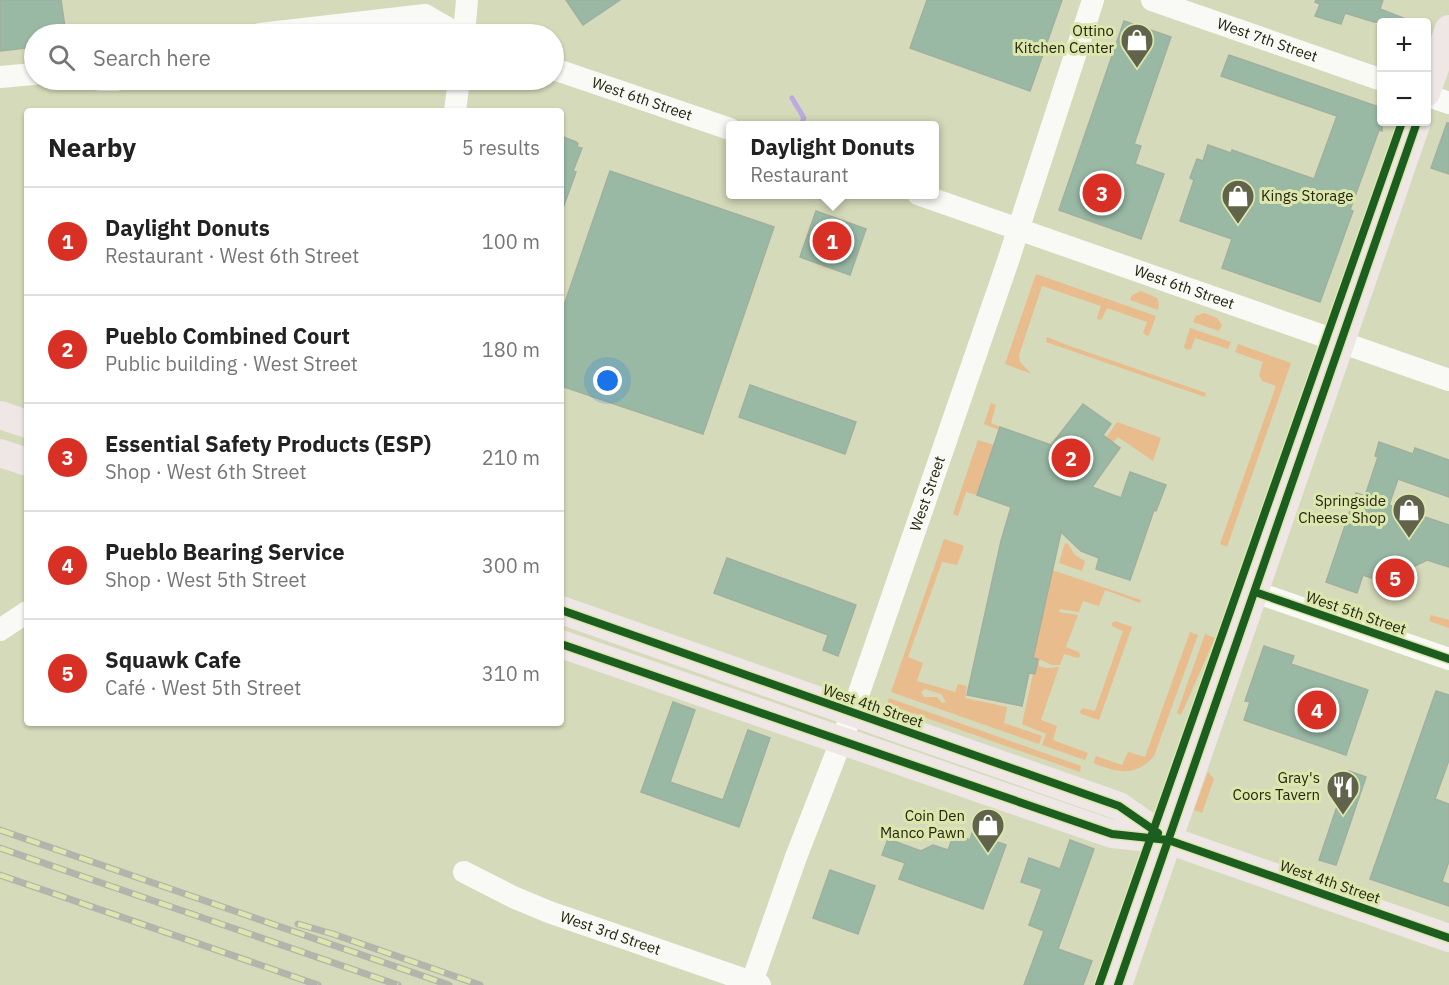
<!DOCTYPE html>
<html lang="en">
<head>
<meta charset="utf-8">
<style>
  :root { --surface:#fff; --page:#f2f2f2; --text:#222; --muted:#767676; --line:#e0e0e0; --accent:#d93025 }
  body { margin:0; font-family:"IBM Plex Sans",sans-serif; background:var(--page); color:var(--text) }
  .controls { position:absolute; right:18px; top:18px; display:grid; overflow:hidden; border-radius:6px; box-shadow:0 2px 4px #0004 }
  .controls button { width:54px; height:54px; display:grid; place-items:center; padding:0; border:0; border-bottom:2px solid var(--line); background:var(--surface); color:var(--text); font:30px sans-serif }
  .you { position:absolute; left:608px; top:381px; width:21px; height:21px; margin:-15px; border:4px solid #fff; border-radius:50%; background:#1a73e8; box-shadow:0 0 0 9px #1a73e833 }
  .badge { display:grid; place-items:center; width:39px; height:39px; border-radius:50%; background:var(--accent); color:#fff; font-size:20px; font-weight:700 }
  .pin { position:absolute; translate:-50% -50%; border:3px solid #fff; box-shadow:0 2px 6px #0006 }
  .popup { position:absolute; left:726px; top:121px; width:213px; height:78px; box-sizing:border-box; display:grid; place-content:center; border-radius:6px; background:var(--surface); filter:drop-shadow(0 2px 4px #0005); font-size:20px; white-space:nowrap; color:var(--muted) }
  .popup b { font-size:22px; color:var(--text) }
  .popup::after { content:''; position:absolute; left:50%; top:100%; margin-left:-12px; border:12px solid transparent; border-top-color:var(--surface) }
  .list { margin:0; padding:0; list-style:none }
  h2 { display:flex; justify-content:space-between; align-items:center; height:78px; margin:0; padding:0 24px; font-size:26px }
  h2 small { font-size:20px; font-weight:400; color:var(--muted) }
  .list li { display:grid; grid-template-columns:39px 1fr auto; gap:18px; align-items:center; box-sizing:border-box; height:108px; padding:0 24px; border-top:2px solid var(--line) }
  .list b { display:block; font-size:22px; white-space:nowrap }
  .list p { margin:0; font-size:20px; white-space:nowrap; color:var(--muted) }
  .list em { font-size:20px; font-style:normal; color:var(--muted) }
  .icon { flex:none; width:33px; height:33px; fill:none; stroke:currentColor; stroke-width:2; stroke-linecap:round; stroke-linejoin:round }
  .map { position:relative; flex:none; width:1449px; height:985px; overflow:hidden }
  .search { position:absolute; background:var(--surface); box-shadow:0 2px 4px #0004; left:24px; top:24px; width:540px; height:66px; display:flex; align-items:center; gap:15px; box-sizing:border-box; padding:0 21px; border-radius:33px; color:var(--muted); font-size:22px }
  .panel { position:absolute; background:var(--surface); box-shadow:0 2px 4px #0004; left:24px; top:108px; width:540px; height:618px; border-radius:6px }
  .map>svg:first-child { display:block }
  .green { fill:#e8bc8c; fill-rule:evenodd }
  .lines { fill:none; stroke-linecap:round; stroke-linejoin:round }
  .stream { stroke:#baaae0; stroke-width:5 }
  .building { fill:#99b9a5; stroke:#a0b09e; stroke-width:1.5 }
  .minor { stroke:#f9f9f5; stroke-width:22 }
  .major { stroke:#efe7e6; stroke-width:28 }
  .rail-casing { stroke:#b3b5ac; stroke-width:7 }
  .rail { stroke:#dde7ad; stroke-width:4.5; stroke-dasharray:14; stroke-linecap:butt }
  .cycleway-casing { stroke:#dde7ad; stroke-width:11 }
  .cycleway { stroke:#1b5e20; stroke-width:8 }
  .labels { text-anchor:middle; stroke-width:6; stroke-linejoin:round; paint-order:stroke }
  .poi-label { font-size:15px; fill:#22250f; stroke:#dde7ad; text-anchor:end }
  .street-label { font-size:15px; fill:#22250f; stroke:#dde7ad }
</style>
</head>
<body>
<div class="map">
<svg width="1449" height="985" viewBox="0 0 1449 985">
  <rect width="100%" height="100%" fill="#d5daba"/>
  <g class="green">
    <polygon points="1036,274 1156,316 1149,335 1147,336 1143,333 1147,322 1107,308 1102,319 1099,320 1097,318 1101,306 1042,286 1019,355 1020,362 1032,374 1005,364"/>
    <polygon points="1141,291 1157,298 1159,304 1158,310 1130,300 1132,295"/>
    <polygon points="1204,313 1217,318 1222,325 1219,331 1193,322 1196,316"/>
    <polygon points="1190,328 1231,342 1228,349 1195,338 1191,349 1187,350 1184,347"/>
    <polygon points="1047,337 1067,345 1206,393 1205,397 1046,342"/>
    <polygon points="1238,344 1291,363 1227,547 1220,544 1221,541 1276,386 1262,381 1259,375 1263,362 1235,352"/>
    <polygon points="991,403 996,405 991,423 1000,427 999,430 984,424"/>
    <polygon points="1117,422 1161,438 1153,461 1118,437 1112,443 1106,438"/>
    <polygon points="978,440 994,445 977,495 966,492 958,516 953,514"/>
    <path d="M944 539 962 545 964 547 957 565 942 562 908 657 923 663 917 681 955 692 958 684 967 686 965 698 1007 707 1004 723 1042 736 1039 744 891 692ZM925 689 941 694 946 702 942 703 937 697H924L921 692Z"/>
    <polygon points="1065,543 1068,544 1075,555 1085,561 1082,571 1059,563"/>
    <path d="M1052 570 1141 600 1140 603 1105 590 1099 606 1083 601 1079 612 1060 609 1059 612 1078 615 1066 647 1079 652 1080 656 1078 658 1064 654 1060 665H1052L1041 660 1039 661V666C1047 669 1052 668 1059 667L1041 720 1057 726 1053 740 1088 753 1085 760 1042 745 1046 734 1022 724 1033 674H1035L1038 659 1033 658Z"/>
    <polygon points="1431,615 1449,620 1449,628 1429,621"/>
    <polygon points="1115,621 1132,627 1099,720 1081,714 1080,711 1083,708 1095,711 1123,631 1112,626 1112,623"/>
    <path d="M1190 632 1198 635 1154 756C1135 778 1117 772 1093 763L1096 756 1122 765 1128 752 1145 757Z"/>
    <polygon points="1205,634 1215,638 1181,715 1177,713"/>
    <polygon points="889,698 1081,766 1080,772 887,704"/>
    <polygon points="1208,772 1214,779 1202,813 1194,810"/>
  </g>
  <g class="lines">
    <polyline class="stream" points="792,98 804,118 801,124"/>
  </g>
  <g class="building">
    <polygon points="0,0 61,0 66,34 34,34 34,47 0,51"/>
    <polygon points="566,0 620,0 583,25"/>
    <polygon points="927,0 1062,0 1030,91 910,48"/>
    <polygon points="1316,0 1383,0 1380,9 1411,21 1411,22 1374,22 1345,13 1341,24 1315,16 1320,4 1315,2"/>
    <polygon points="1124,21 1171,37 1134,144 1141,146 1135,164 1164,174 1141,239 1059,210"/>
    <polygon points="1229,55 1382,108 1382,131 1379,130 1350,210 1353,211 1320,302 1222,268 1232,239 1180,221 1194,180 1190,178 1197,159 1203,161 1208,145 1231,153 1232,150 1314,179 1337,116 1221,76"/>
    <polygon points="1447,123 1449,123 1449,174 1431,168"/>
    <polygon points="561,136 576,142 578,144 577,147 582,148 573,171 576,172 563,208 561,208"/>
    <polygon points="610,171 774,227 703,434 561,386 561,314"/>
    <polygon points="816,211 866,229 850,275 800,257"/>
    <polygon points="750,385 856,422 845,454 739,417"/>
    <polygon points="1083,404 1111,424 1103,435 1120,448 1092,487 1121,498 1130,472 1166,485 1156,511 1154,510 1130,580 1096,569 1099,558 1081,551 1061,532 1033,658 1038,659 1035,674 1029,673 1022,706 967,695 1001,541 1011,507 977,495 1000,427 1051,445"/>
    <polygon points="1379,442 1413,454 1415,448 1449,460 1449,497 1398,479 1389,505 1449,525 1449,567 1427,560 1413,567 1405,590 1363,575 1357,593 1326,582 1356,493 1365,496 1378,457 1375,456"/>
    <polygon points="727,558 856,605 838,656 823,650 828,635 714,593"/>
    <polygon points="1264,646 1294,656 1291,664 1368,690 1346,755 1244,720 1250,702 1245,701"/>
    <polygon points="1436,691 1449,695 1449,760 1435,799 1449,804 1449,861 1442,882 1449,884 1449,906 1370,879"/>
    <polygon points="673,702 695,710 670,782 723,800 748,730 770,738 739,827 641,792"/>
    <polygon points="1349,771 1366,777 1336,865 1319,860"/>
    <polygon points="972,833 1006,845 983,909 899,879 905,863 882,855 888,839 921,851 933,845 948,850 954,834 970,840"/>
    <polygon points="1070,840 1094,849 1058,949 1092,961 1083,985 1024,985 1044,931 1029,925 1042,889 1021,882 1029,858 1060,869"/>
    <polygon points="830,870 875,886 858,934 813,918"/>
  </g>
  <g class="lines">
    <g class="minor">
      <path id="s1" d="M1152 0 1382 80"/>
      <polyline points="260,34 425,15 458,34"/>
      <polyline points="464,34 467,0"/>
      <path id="s2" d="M554 69 730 129"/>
      <polyline points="0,77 34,74"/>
      <polyline points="100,80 117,80"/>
      <polyline points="1426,95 1449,103"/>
      <polyline points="455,111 459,80"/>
      <path id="s3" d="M918 194 1449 380"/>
      <polyline points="1255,592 1449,659"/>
      <polyline points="0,630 27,612"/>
      <path id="s4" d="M464 872 513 897 549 912 760 985"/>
      <path id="s5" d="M752 982 796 857 852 713 1008 261 1093 0"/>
    </g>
    <g class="major">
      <polyline points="1426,93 1449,29"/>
      <polyline points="0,415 27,424"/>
      <polyline points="0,453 27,462"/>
      <polyline points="561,610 1119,806 1166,839"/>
      <polyline points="561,644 1112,834 1168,840 1449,938"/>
      <polyline points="1118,985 1417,122"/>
    </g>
    <g class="rail-casing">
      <g id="rail">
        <polyline points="0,830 449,985"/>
        <polyline points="0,848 398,985"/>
        <polyline points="0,875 318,985"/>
        <polyline points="298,924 333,934 480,985"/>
      </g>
    </g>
    <use href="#rail" class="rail"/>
    <g class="cycleway-casing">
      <g id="cycleway">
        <polyline points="1255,592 1449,659"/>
        <polyline points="561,610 1119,806 1158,833"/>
        <polyline points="561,644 1112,834 1168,840 1449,938"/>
        <polyline points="1099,985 1402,122"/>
        <polyline points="1118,985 1417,122"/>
      </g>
    </g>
    <use href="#cycleway" class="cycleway"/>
  </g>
  <defs>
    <g id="shop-pin" transform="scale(1.725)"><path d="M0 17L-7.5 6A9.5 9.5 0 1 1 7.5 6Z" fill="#61644b" stroke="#dde7ad"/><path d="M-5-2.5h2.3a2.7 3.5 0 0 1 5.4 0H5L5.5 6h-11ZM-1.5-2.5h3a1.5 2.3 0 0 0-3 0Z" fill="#fff"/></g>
    <g id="restaurant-pin" transform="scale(1.725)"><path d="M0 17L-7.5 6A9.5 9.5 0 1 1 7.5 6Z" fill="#61644b" stroke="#dde7ad"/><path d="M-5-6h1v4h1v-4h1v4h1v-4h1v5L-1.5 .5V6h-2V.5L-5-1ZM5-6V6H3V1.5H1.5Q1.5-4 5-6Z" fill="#fff"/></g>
  </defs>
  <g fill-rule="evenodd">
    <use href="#shop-pin" x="1137" y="40"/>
    <use href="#shop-pin" x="1238" y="196"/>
    <use href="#shop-pin" x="1409" y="510"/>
    <use href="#restaurant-pin" x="1343" y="787"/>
    <use href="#shop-pin" x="988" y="825"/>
  </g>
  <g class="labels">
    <g class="poi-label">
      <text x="1114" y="36">Ottino<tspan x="1114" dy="17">Kitchen Center</tspan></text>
      <text x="1261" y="201" text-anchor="start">Kings Storage</text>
      <text x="1386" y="506">Springside<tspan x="1386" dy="17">Cheese Shop</tspan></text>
      <text x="1320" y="783">Gray's<tspan x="1320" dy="17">Coors Tavern</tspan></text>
      <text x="965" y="821">Coin Den<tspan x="965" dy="17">Manco Pawn</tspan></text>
    </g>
    <g class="street-label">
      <text dy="5" stroke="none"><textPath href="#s1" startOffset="122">West 7th Street</textPath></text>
      <text dy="5" stroke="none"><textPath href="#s2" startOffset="93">West 6th Street</textPath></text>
      <text dy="5" stroke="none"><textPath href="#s3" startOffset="282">West 6th Street</textPath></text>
      <text dy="5" stroke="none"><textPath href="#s5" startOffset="519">West Street</textPath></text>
      <text transform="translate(1356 613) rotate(19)" y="5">West 5th Street</text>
      <text transform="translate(873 706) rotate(19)" y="5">West 4th Street</text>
      <text transform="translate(1330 882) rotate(19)" y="5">West 4th Street</text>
      <text dy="5" stroke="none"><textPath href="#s4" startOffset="159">West 3rd Street</textPath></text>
    </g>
  </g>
</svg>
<div class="controls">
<button>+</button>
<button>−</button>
</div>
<div class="you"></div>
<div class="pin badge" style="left:832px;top:241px">1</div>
<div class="popup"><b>Daylight Donuts</b>Restaurant</div>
<div class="pin badge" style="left:1071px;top:458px">2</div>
<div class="pin badge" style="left:1102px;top:193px">3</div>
<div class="pin badge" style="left:1317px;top:710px">4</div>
<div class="pin badge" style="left:1395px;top:578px">5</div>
<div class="search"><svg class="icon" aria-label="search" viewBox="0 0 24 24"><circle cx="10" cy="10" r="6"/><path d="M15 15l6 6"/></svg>Search here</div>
<section class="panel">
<h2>Nearby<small>5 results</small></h2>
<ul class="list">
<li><span class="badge">1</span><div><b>Daylight Donuts</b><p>Restaurant · West 6th Street</p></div><em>100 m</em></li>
<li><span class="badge">2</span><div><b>Pueblo Combined Court</b><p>Public building · West Street</p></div><em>180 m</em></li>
<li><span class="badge">3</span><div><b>Essential Safety Products (ESP)</b><p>Shop · West 6th Street</p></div><em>210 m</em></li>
<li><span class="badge">4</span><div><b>Pueblo Bearing Service</b><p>Shop · West 5th Street</p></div><em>300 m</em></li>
<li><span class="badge">5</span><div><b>Squawk Cafe</b><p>Café · West 5th Street</p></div><em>310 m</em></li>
</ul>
</section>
</div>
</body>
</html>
